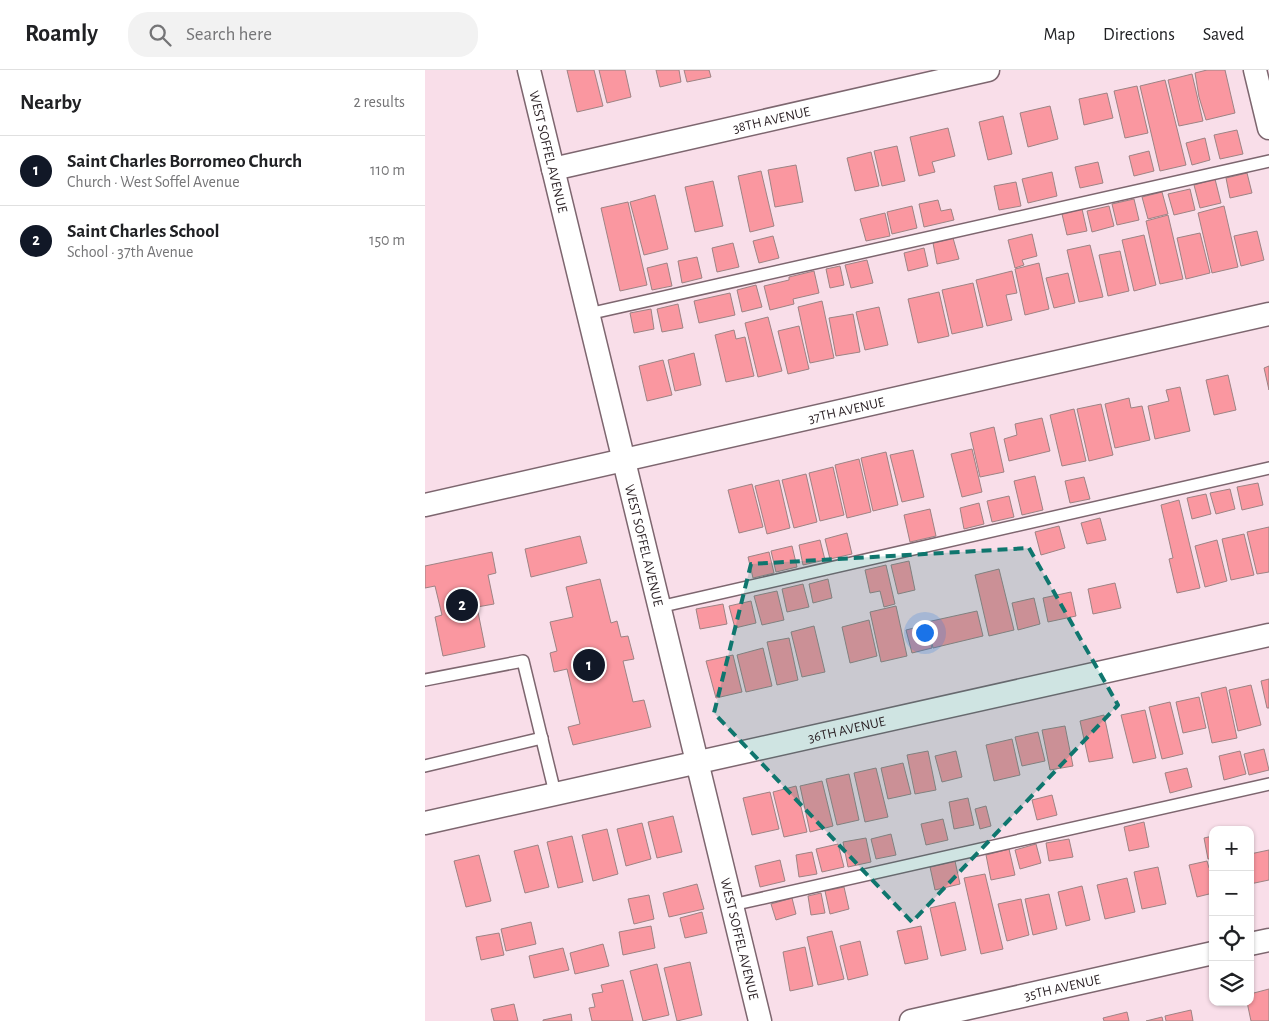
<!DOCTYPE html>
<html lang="en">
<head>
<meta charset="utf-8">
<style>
  :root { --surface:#fff; --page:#f2f2f2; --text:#202124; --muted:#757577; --line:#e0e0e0; --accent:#111827 }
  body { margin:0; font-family:"Alegreya Sans",sans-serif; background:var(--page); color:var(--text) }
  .controls { position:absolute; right:15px; bottom:15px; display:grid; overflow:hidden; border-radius:10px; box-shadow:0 1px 4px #0004 }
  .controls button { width:45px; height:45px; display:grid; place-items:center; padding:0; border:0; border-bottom:1px solid var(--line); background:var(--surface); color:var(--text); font:25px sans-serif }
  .you { position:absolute; left:499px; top:562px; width:18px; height:18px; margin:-12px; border:4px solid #fff; border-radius:50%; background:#1a73e8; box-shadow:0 0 0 8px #1a73e833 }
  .badge { display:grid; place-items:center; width:32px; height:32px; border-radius:50%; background:var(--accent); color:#fff; font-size:16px; font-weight:700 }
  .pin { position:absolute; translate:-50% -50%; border:2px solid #fff; box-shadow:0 1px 5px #0006 }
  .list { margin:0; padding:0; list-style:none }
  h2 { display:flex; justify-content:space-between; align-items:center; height:65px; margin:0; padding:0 20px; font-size:21px }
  h2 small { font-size:16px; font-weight:400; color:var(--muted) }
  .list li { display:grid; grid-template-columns:32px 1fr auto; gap:15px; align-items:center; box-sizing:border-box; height:70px; padding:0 20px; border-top:1px solid var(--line) }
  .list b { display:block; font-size:19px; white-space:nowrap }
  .list p { margin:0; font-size:16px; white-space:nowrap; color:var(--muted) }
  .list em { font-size:16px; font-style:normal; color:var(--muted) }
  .icon { flex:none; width:28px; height:28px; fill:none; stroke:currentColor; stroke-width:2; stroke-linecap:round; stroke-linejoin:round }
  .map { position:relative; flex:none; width:844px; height:951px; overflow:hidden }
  header { display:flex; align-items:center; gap:30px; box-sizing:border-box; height:70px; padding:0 25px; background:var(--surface); border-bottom:1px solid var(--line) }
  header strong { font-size:24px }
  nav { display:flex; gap:28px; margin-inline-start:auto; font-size:18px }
  .search { width:350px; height:45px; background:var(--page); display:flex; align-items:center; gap:12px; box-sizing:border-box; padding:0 18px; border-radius:20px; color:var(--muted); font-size:19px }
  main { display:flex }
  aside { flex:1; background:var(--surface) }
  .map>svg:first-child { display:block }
  .building { fill:#fa97a0; stroke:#9d8384 }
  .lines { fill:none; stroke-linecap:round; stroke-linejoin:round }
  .service-casing { stroke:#7d666f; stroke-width:14 }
  .minor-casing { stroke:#7d666f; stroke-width:25 }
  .service { stroke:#fff; stroke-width:11 }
  .minor { stroke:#fff; stroke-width:22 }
  .marked { fill:#0f766e; fill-opacity:0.2; stroke:#0f766e; stroke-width:4; stroke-dasharray:10 6; stroke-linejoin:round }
  .labels { text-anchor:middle; stroke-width:5; stroke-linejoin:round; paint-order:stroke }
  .street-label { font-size:14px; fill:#291f23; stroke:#f9dee9 }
</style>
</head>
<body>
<header>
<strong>Roamly</strong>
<div class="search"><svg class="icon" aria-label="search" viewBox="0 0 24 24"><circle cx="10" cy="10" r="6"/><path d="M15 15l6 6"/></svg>Search here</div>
<nav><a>Map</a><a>Directions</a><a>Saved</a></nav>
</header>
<main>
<aside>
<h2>Nearby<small>2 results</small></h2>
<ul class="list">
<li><span class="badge">1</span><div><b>Saint Charles Borromeo Church</b><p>Church · West Soffel Avenue</p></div><em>110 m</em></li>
<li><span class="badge">2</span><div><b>Saint Charles School</b><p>School · 37th Avenue</p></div><em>150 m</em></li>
</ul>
</aside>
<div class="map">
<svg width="844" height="951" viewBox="0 0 844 951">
  <rect width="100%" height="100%" fill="#f9dee9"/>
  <g class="building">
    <polygon points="142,0 169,0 178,36 152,42"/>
    <polygon points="174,0 200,0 206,27 182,33"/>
    <polygon points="231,0 254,0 256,12 235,17"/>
    <polygon points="259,0 284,0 286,7 262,12"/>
    <polygon points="782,0 800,0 810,43 781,50 774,27 770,3"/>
    <polygon points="767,4 778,51 754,56 743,10"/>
    <polygon points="740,10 761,95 735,101 715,16"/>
    <polygon points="712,16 723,63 700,68 689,21"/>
    <polygon points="682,23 688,48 659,55 654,29"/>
    <polygon points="625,36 633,69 603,77 595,43"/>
    <polygon points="578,46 587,84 563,90 554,52"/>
    <polygon points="523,58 530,86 507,92 510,102 494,106 485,67"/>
    <polygon points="812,60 818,84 795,89 789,65"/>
    <polygon points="780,68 785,90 767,95 761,73"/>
    <polygon points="472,76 480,111 457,116 449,81"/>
    <polygon points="724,81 729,101 709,106 704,86"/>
    <polygon points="446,82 454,116 430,121 422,88"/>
    <polygon points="673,92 678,113 655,118 650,97"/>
    <polygon points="371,95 378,132 350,137 343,100"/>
    <polygon points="336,101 349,156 325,162 313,106"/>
    <polygon points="627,102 632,126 603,133 597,109"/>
    <polygon points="822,103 827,123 805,128 801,108"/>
    <polygon points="790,109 796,133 775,138 769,115"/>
    <polygon points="288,111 298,156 270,162 260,117"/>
    <polygon points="591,112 596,136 574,140 569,116"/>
    <polygon points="765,119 770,140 749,145 743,124"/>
    <polygon points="737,122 743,144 723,149 717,127"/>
    <polygon points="230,125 243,179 219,185 205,132"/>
    <polygon points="709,129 714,150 692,155 687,134"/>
    <polygon points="513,130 516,141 526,139 529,150 499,157 494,134"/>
    <polygon points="203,132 222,215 195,221 176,138"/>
    <polygon points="487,136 492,158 467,164 462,142"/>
    <polygon points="684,136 689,156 667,162 662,141"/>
    <polygon points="799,136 813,197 787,203 773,143"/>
    <polygon points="657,139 662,161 642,165 637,144"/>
    <polygon points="460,143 465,166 441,171 435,149"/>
    <polygon points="743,145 758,209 735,214 721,151"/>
    <polygon points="832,161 839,190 816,196 809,166"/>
    <polygon points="775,163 785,203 761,209 752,168"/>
    <polygon points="607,164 612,186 597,190 599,195 590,198 583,170"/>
    <polygon points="719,165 731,215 709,221 697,170"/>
    <polygon points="348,166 354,188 334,193 328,171"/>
    <polygon points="528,168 534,189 512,194 508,173"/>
    <polygon points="308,173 314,197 292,202 287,178"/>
    <polygon points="665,175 678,227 654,232 642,180"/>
    <polygon points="499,178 503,196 483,201 479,183"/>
    <polygon points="695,181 704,221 683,226 674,185"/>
    <polygon points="272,187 277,208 257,213 253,191"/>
    <polygon points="442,190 448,213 426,218 420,195"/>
    <polygon points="242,193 247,216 227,220 222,198"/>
    <polygon points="614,193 624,239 600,245 590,199"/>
    <polygon points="415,196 419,215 405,218 401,199"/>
    <polygon points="389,201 394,223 368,229 369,234 345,240 339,216 364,210 364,207"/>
    <polygon points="587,201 592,223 581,225 587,250 562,256 551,210"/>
    <polygon points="643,203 650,233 629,238 621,208"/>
    <polygon points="548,213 558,257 527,264 517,220"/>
    <polygon points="331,215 337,237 317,242 312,220"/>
    <polygon points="514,222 524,266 493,273 483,229"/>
    <polygon points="305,223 310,245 274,253 269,231"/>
    <polygon points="397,231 409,288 385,293 373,237"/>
    <polygon points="253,234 258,258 237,262 232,239"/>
    <polygon points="454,237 463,275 440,280 431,242"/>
    <polygon points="226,239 229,259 209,263 205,243"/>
    <polygon points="428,244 435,282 411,286 404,248"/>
    <polygon points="343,247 357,301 333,307 320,253"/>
    <polygon points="374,256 384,299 363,304 353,261"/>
    <polygon points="309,260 311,269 320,267 329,306 301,312 290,265"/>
    <polygon points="269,283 276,315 250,321 243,290"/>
    <polygon points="238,290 247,325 222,331 214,296"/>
    <polygon points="844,296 844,320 839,298"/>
    <polygon points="803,305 811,340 789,345 781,310"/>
    <polygon points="755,317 765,361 730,369 723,336 744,331 741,320"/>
    <polygon points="704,328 706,338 717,336 725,370 690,378 680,334"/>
    <polygon points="676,334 688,385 664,391 652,339"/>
    <polygon points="649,339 661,391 637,396 625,345"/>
    <polygon points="617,348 625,381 584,391 579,369 592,365 590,354"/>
    <polygon points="569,357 579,402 555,407 545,363"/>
    <polygon points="547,379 557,422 537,427 526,384"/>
    <polygon points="488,380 499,427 477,432 465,385"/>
    <polygon points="461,382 473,435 448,441 436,388"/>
    <polygon points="434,389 446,442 422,448 410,395"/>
    <polygon points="408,397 419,445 395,451 384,403"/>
    <polygon points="381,404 392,452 369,458 357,410"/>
    <polygon points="610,406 618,440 597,445 589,411"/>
    <polygon points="659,407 665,429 645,433 640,411"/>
    <polygon points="354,410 365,458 342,464 330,416"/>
    <polygon points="833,413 838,435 817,440 812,417"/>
    <polygon points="327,414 338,457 314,463 303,420"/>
    <polygon points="805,419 810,439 791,444 785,423"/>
    <polygon points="781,424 786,444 767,449 762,428"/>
    <polygon points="584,426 589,447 567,452 562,431"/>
    <polygon points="754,430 775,518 752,523 744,489 748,488 736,435"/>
    <polygon points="554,433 559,454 539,459 535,438"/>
    <polygon points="505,439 511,466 485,472 479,445"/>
    <polygon points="675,448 681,470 662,474 656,453"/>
    <polygon points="634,456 640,478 616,485 610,462"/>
    <polygon points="844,457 844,502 832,504 822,462"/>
    <polygon points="422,463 427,484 405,489 400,469"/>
    <polygon points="819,464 829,505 806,510 797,469"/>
    <polygon points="155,466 162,493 106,507 100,479"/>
    <polygon points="395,470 400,490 378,495 374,475"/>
    <polygon points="792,470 802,511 780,517 770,476"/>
    <polygon points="367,476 372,497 351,502 346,481"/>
    <polygon points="67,482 71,503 63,505 69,534 52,537 60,577 18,586 10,547 17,545 10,516 0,518 0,496"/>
    <polygon points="344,482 349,503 328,508 323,487"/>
    <polygon points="484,491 490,520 473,524 466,495"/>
    <polygon points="461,495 470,534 459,537 455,521 445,523 440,500"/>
    <polygon points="574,499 589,560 564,566 550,505"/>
    <polygon points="175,509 186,553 192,551 196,567 203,566 209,589 198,591 208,632 219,630 226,657 148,675 143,657 155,654 142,599 129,602 125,583 132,581 125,552 148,547 141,517"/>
    <polygon points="403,509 407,528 388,533 384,514"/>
    <polygon points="690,513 696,538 668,544 663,519"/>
    <polygon points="378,514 384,537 362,542 357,519"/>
    <polygon points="352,521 359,550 337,555 329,526"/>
    <polygon points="646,522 651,546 623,552 618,528"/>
    <polygon points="609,528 615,554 593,560 587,533"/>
    <polygon points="326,531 331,553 310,558 304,536"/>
    <polygon points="298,534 302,554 275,559 271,539"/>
    <polygon points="471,536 482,586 456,592 445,542"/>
    <polygon points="552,541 558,566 508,578 502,552"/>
    <polygon points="444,550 452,586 425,593 417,557"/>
    <polygon points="501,555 507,578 487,583 481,560"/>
    <polygon points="389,556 400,602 377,607 366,562"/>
    <polygon points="364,568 373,610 352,615 342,572"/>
    <polygon points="338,578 347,616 321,622 312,585"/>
    <polygon points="308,585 317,622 291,628 281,591"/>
    <polygon points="844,609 844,638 842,638 836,611"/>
    <polygon points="826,615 836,655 813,661 804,620"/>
    <polygon points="801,617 812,668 787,673 776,623"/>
    <polygon points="774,627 781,658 758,663 751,632"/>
    <polygon points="745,632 758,684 737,689 724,637"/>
    <polygon points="720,640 731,688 708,693 696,645"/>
    <polygon points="679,645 688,688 664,692 655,651"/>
    <polygon points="640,656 648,696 625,700 617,660"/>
    <polygon points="613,662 620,691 597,696 590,667"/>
    <polygon points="587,669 595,705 569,711 561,675"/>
    <polygon points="839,679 844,700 824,705 819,684"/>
    <polygon points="503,681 511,720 490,724 482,685"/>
    <polygon points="531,681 537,707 517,712 510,686"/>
    <polygon points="815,681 821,704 799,710 794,686"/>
    <polygon points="478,693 486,724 463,729 456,698"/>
    <polygon points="451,698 463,747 440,752 429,703"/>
    <polygon points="762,698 767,717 745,723 740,703"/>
    <polygon points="424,704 434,750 412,755 401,709"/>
    <polygon points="397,711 408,756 385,762 375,716"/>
    <polygon points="371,716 382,762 359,767 348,722"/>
    <polygon points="345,722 354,759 327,765 318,728"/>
    <polygon points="627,725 632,745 612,750 607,730"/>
    <polygon points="543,728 549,755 529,759 524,732"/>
    <polygon points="561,736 566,756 555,759 550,739"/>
    <polygon points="248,746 257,782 232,788 223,752"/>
    <polygon points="518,749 523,770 501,775 496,754"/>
    <polygon points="719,752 724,777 704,781 699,757"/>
    <polygon points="217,753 226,789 201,796 192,759"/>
    <polygon points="182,759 193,804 168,811 157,765"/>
    <polygon points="466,764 471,785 451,789 446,769"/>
    <polygon points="147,766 158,812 133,818 122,772"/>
    <polygon points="788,766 788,788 783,789 779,768"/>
    <polygon points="441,768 446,792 423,797 418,772"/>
    <polygon points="644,769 648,787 624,791 621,773"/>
    <polygon points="413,774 419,797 397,802 391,779"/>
    <polygon points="611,774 616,793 595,799 590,780"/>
    <polygon points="113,775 124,817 100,823 89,781"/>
    <polygon points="584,779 590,805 566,810 561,785"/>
    <polygon points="844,780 844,810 825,814 825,784"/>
    <polygon points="387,782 392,804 374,807 371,785"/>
    <polygon points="54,785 66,831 41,837 29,791"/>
    <polygon points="355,790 360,811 335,817 330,796"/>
    <polygon points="530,791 535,814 510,820 505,797"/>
    <polygon points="782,791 784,798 788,797 788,823 772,827 764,795"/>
    <polygon points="733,797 741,834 717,839 709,802"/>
    <polygon points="560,804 578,879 556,884 539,808"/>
    <polygon points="702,808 710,842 680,849 672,815"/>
    <polygon points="272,814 279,839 244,847 238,823"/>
    <polygon points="657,816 665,850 641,856 633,822"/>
    <polygon points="419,817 424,839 405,844 400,821"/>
    <polygon points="396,823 400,843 386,845 383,826"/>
    <polygon points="624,824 632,859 608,865 600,829"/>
    <polygon points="224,825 229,849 209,854 203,829"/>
    <polygon points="367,828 371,844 351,850 346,834"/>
    <polygon points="596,829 604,865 582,871 573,834"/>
    <polygon points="530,832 541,880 516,886 505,838"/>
    <polygon points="277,842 282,863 260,868 255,848"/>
    <polygon points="106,852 111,874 81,881 76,859"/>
    <polygon points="226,856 230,878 198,885 194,862"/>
    <polygon points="496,856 503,889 480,894 472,861"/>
    <polygon points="407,861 419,909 393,915 382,867"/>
    <polygon points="74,863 79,885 56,890 51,867"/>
    <polygon points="435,871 443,905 423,910 415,876"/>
    <polygon points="178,874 184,896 150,904 145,883"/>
    <polygon points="380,877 388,916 365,921 358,882"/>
    <polygon points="138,878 144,900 109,908 104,886"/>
    <polygon points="265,892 277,945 252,951 239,898"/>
    <polygon points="232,894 244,945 218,951 205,901"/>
    <polygon points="198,910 208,951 167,951 164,938 170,937 167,924 178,922 176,915"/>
    <polygon points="844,919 844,951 826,951 822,932 825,932 825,924"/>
    <polygon points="89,934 93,951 69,951 66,939"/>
    <polygon points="766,940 768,951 741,951 740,946"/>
    <polygon points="702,942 704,951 679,951 678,948"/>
    <polygon points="146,944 147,951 118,951 118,950"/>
    <polygon points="737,947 738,951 721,951"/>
  </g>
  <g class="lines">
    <g class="service-casing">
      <g id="service">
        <polyline points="163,244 844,91"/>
        <polyline points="234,537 844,398"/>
        <polyline points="0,610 98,591 130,723"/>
        <polyline points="0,696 117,668"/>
        <polyline points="307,835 844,714"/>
      </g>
    </g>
    <g class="minor-casing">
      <g id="minor">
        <path id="s1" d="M104 0 335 951"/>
        <polyline points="830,0 844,58"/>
        <path id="s2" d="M128 99 563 0"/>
        <path id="s3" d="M0 435 844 244"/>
        <path id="s4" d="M0 753 844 565"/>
        <polyline points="825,874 844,870"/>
        <path id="s5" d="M486 951 788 883"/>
      </g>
    </g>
    <use href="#service" class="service"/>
    <use href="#minor" class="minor"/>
  </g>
  <path class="marked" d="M604 478 693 635 487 852 289 643 326 494Z"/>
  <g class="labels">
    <g class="street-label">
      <text dy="5" stroke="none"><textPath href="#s2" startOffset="224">38TH AVENUE</textPath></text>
      <text dy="5" stroke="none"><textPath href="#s1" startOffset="84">WEST SOFFEL AVENUE</textPath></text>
      <text dy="5" stroke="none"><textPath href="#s3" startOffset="432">37TH AVENUE</textPath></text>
      <text dy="5" stroke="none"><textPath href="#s1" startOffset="489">WEST SOFFEL AVENUE</textPath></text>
      <text dy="5" stroke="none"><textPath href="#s4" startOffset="432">36TH AVENUE</textPath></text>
      <text dy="5" stroke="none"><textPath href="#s1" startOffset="894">WEST SOFFEL AVENUE</textPath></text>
      <text dy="5" stroke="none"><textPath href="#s5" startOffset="155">35TH AVENUE</textPath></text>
    </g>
  </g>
</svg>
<div class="controls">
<button>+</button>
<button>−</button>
<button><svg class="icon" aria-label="locate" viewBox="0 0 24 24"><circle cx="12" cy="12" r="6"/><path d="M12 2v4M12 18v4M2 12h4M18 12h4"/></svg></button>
<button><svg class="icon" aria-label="layers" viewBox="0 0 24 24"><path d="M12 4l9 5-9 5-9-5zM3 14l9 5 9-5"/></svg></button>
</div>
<div class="you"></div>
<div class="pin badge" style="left:164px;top:595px">1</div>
<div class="pin badge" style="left:37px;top:535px">2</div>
</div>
</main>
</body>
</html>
